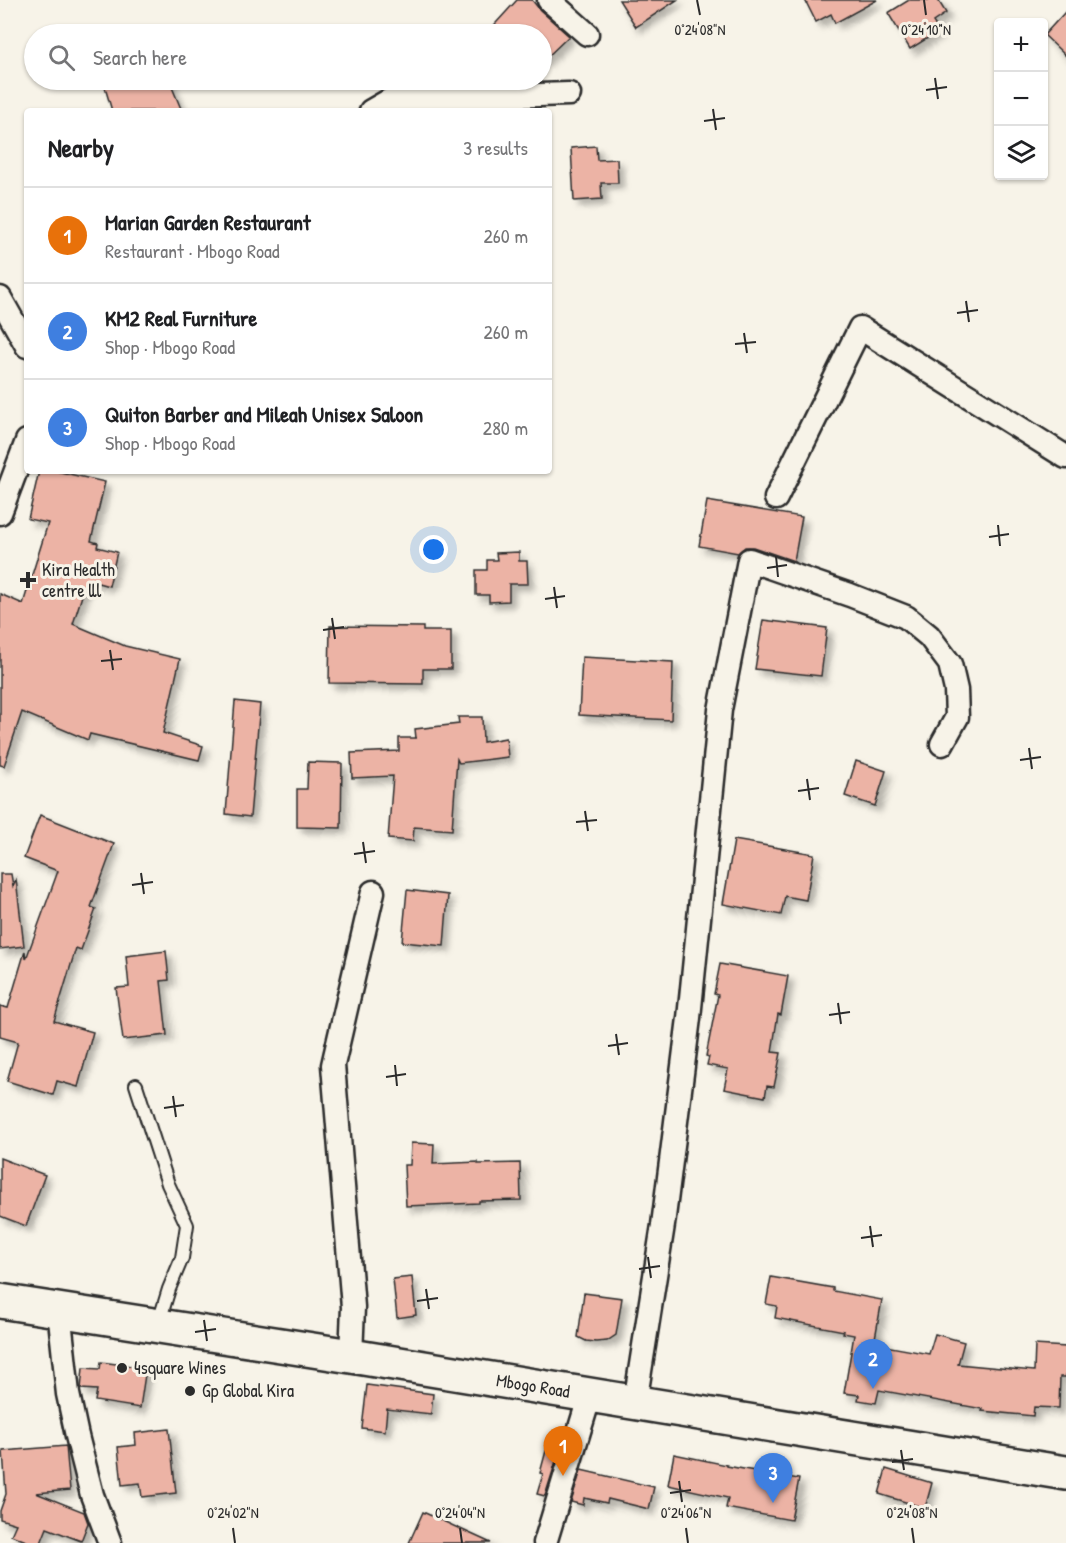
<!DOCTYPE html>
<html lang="en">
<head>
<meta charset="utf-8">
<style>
  :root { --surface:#fff; --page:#f2f2f2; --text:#202124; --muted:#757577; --line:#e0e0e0; --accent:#2b2b2b }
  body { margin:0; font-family:"Patrick Hand",sans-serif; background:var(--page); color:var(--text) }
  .controls { position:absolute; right:18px; top:18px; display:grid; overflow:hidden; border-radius:6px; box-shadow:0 2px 4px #0004 }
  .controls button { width:54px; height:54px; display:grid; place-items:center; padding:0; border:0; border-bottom:2px solid var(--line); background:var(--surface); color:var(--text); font:30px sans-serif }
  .you { position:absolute; left:434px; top:550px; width:21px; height:21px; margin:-15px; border:4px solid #fff; border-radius:50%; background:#1a73e8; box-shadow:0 0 0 9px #1a73e833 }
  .badge { display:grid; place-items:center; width:39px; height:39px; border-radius:50%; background:var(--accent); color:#fff; font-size:20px; font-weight:700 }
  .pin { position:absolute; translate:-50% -50px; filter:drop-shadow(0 2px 3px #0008) }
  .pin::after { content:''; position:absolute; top:32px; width:21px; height:18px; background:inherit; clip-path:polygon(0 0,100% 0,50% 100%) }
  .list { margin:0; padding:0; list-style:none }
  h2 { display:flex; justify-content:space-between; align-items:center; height:78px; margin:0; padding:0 24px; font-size:26px }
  h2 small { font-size:20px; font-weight:400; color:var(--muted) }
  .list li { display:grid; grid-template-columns:39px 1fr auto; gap:18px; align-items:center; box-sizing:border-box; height:96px; padding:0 24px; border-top:2px solid var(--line) }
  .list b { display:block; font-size:22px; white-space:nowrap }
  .list p { margin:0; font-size:20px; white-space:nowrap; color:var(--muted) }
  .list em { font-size:20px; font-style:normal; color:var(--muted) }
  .icon { flex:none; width:33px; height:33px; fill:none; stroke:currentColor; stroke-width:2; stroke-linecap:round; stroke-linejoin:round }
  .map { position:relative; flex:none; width:1066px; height:1543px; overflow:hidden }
  .search { position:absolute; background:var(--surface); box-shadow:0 2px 4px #0004; left:24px; top:24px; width:528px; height:66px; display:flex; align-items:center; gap:15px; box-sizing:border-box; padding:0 21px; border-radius:33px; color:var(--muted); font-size:22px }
  .panel { position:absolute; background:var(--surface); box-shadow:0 2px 4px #0004; left:24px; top:108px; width:528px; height:366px; border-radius:6px }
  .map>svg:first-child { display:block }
  .building { fill:#ecb3a5; stroke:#2b2b2b; stroke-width:1.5; filter:url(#shadow) }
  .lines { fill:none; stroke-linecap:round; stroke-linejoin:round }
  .service-casing { stroke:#2b2b2b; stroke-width:16 }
  .minor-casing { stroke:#2b2b2b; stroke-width:27 }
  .secondary-casing { stroke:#2b2b2b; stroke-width:38 }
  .service { stroke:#f7f3e8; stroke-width:12 }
  .minor { stroke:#f7f3e8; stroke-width:22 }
  .secondary { stroke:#f7f3e8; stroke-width:33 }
  .ticks { fill:none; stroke:#2b2b2b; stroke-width:2 }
  .poi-dot { fill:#2b2b2b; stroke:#f7f3e8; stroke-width:2 }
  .labels { text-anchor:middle; stroke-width:6; stroke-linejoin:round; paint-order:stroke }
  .poi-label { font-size:18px; fill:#2b2b2b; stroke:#f7f3e8; text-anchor:start }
  .street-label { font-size:18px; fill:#2b2b2b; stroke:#f7f3e8 }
  .ticks-label { font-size:15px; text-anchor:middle; fill:#2b2b2b; stroke:#f7f3e8; stroke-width:6; stroke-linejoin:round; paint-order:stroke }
</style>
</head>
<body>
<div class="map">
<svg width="1066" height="1543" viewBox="0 0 1066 1543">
  <defs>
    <filter id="shadow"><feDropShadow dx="5.5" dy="5.5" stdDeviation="3" flood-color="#0004"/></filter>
  </defs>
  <rect width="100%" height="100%" fill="#f7f3e8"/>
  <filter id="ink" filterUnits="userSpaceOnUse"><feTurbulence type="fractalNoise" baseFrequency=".0167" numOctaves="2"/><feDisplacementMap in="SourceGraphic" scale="12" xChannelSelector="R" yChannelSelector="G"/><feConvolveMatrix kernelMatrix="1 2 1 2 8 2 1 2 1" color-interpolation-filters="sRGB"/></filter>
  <g filter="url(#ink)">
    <g class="building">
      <polygon points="517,0 532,0 540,10 569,36 542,62 542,34 486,34"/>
      <polygon points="619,0 677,0 636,27"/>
      <polygon points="805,0 877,0 835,23 831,14 816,22"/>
      <polygon points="909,0 938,0 946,13 933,22 939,31 910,49 888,13"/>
      <polygon points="1066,11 1066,56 1044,35"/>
      <polygon points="120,80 169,80 182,111 112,111 104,84"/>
      <polygon points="596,146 597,160 617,159 618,183 601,183 602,199 574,201 571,148"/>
      <polygon points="39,471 56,471 105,482 91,541 98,543 97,547 117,552 109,586 87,580 73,624 125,646 180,659 163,733 203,746 199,760 90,734 88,740 22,712 4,766 0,765 0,594 23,604 48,523 28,519"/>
      <polygon points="707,501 802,517 794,561 753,547 745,547 738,553 699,546"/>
      <polygon points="519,552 519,561 527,561 528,584 509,584 509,601 489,602 489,595 476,595 476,570 487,570 487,560 497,560 496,553"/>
      <polygon points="763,620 827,628 821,676 755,669"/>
      <polygon points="330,626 423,627 423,631 451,631 451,669 423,669 423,684 329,683"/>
      <polygon points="582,657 673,662 671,720 579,715"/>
      <polygon points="235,701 260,704 250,817 226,814"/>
      <polygon points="458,717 482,717 483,742 506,738 508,757 459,763 457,759 452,830 414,827 413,841 388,839 393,776 352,778 351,753 399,751 399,738 416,738 415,729 459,724"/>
      <polygon points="856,761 886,771 875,806 845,796"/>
      <polygon points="308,762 342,763 341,828 297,827 297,789 307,789"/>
      <polygon points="40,815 114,844 91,907 96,909 81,950 76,948 54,1021 93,1032 78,1087 57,1081 53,1095 7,1081 18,1042 0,1037 0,1006 8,1008 25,951 26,959 58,871 24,858"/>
      <polygon points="734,840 814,854 806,900 785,896 781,915 723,904"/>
      <polygon points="0,874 11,874 13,886 16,879 24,946 0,949"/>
      <polygon points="407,890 448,895 444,946 402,942"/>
      <polygon points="166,951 169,980 161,981 167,1035 123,1040 116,988 129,987 126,956"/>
      <polygon points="720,964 788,976 781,1015 778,1014 772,1052 781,1053 774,1087 767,1086 765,1097 724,1089 728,1069 707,1065 709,1057 706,1056 718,995 714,994"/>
      <polygon points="411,1143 434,1144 433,1164 478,1162 478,1164 520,1163 521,1200 479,1201 479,1203 406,1206 404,1165 410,1165"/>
      <polygon points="0,1158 45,1175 26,1226 0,1216"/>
      <polygon points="412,1277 416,1315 397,1318 393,1279"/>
      <polygon points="771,1277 833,1288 833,1291 882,1300 874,1344 929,1354 935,1334 964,1342 958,1364 1034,1371 1035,1345 1066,1347 1066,1377 1060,1377 1059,1408 1034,1407 1033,1416 982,1411 983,1409 879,1390 876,1403 858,1400 859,1395 844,1393 854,1335 843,1333 844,1331 775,1318 777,1306 766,1304"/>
      <polygon points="584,1293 622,1298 616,1335 607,1341 596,1342 586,1341 578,1337"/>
      <polygon points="101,1362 146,1368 140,1408 95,1401 97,1390 81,1389 83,1368 100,1369"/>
      <polygon points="367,1385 433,1394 431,1414 387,1409 385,1431 362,1428"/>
      <polygon points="169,1429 176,1493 142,1497 140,1483 122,1485 118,1447 136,1445 135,1433"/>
      <polygon points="550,1436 563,1439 545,1496 537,1494 543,1474 540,1473"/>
      <polygon points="66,1446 70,1490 36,1493 84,1512 88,1523 81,1541 47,1528 41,1543 31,1543 11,1535 16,1524 0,1519 0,1511 6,1494 3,1451"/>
      <polygon points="674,1454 727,1465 727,1466 799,1479 791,1520 726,1508 728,1498 668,1485"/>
      <polygon points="886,1469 932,1483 925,1508 879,1494"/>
      <polygon points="581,1470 654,1487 649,1509 608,1499 607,1503 584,1498 583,1505 571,1502"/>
      <polygon points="423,1512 491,1543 409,1543"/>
    </g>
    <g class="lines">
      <g class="service-casing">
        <polyline id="service" points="136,1085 168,1184 187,1225 182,1258 169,1289 158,1325"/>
      </g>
      <g class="minor-casing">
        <g id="minor">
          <polyline points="549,0 587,34"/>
          <polyline points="371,111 390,100 569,94"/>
          <polyline points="0,298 27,346"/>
          <polyline points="776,498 860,328 1066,457"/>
          <polyline points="0,513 27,441"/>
          <polyline points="59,1310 68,1394 77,1436 92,1495 110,1543"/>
          <polyline points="351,1356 353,1307 333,1065 373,892"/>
          <polyline points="635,1403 663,1225 689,1018 720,710 749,560 850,595 906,617 929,636 950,664 956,690 957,717 942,744"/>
          <polyline points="545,1543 590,1395"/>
        </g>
      </g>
      <g class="secondary-casing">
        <polyline id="secondary" points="0,1301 351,1356 1066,1473"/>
      </g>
      <use href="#service" class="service"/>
      <use href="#minor" class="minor"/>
      <use href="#secondary" class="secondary"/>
    </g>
  </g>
  <path class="ticks" d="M697 0 700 15M924 0 926 15M935 78 938 99M926 90 947 87M713 109 716 130M704 121 725 118M966 301 969 322M957 313 978 310M744 333 747 353M735 344 756 342M998 525 1000 546M989 537 1009 534M776 556 778 577M767 568 787 565M554 587 557 608M545 599 565 596M332 618 335 639M323 630 344 627M110 650 113 670M101 661 122 659M1029 748 1032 769M1020 760 1041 757M807 779 810 800M798 791 819 788M585 811 588 831M576 822 597 820M363 842 366 863M354 854 375 851M141 873 144 894M132 885 153 882M838 1003 841 1024M829 1015 850 1012M616 1034 619 1055M608 1046 628 1043M395 1065 397 1086M386 1077 406 1074M173 1096 176 1117M164 1108 184 1105M870 1226 873 1247M861 1238 882 1235M648 1257 651 1278M639 1269 660 1266M426 1289 429 1309M417 1301 438 1298M204 1320 207 1341M195 1332 216 1329M901 1450 904 1470M892 1462 913 1459M679 1481 682 1502M670 1493 691 1490M233 1528 235 1543M460 1528 462 1543M686 1528 688 1543M912 1528 914 1543"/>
  <g class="poi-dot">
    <path d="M25 571h6v6h6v6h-6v6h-6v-6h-6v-6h6z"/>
    <circle cx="122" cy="1368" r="6"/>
    <circle cx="190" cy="1391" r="6"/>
  </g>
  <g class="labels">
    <g class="poi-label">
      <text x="42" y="576">Kira Health<tspan x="42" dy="21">centre lll</tspan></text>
      <text x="134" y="1374">4square Wines</text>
      <text x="202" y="1397">Gp Global Kira</text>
    </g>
    <g class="street-label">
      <text transform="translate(533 1386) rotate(9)" y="6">Mbogo Road</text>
    </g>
  </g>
  <g class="ticks-label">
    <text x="700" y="35">0°24'08"N</text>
    <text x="926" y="35">0°24'10"N</text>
    <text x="233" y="1518">0°24'02"N</text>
    <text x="460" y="1518">0°24'04"N</text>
    <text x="686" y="1518">0°24'06"N</text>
    <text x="912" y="1518">0°24'08"N</text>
  </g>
</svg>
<div class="controls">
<button>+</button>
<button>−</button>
<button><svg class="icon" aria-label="layers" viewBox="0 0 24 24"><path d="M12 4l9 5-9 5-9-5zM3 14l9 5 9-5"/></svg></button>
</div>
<div class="you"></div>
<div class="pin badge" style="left:563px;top:1476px;background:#e8710a">1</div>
<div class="pin badge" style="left:873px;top:1389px;background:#3f7fe0">2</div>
<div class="pin badge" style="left:773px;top:1503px;background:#3f7fe0">3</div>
<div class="search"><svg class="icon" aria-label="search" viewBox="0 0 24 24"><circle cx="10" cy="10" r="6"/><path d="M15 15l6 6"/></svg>Search here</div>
<section class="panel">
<h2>Nearby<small>3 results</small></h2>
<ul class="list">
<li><span class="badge" style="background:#e8710a">1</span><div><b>Marian Garden Restaurant</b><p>Restaurant · Mbogo Road</p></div><em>260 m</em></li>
<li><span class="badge" style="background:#3f7fe0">2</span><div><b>KM2 Real Furniture</b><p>Shop · Mbogo Road</p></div><em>260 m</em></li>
<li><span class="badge" style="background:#3f7fe0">3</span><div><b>Quiton Barber and Mileah Unisex Saloon</b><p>Shop · Mbogo Road</p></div><em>280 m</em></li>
</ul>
</section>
</div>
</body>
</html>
